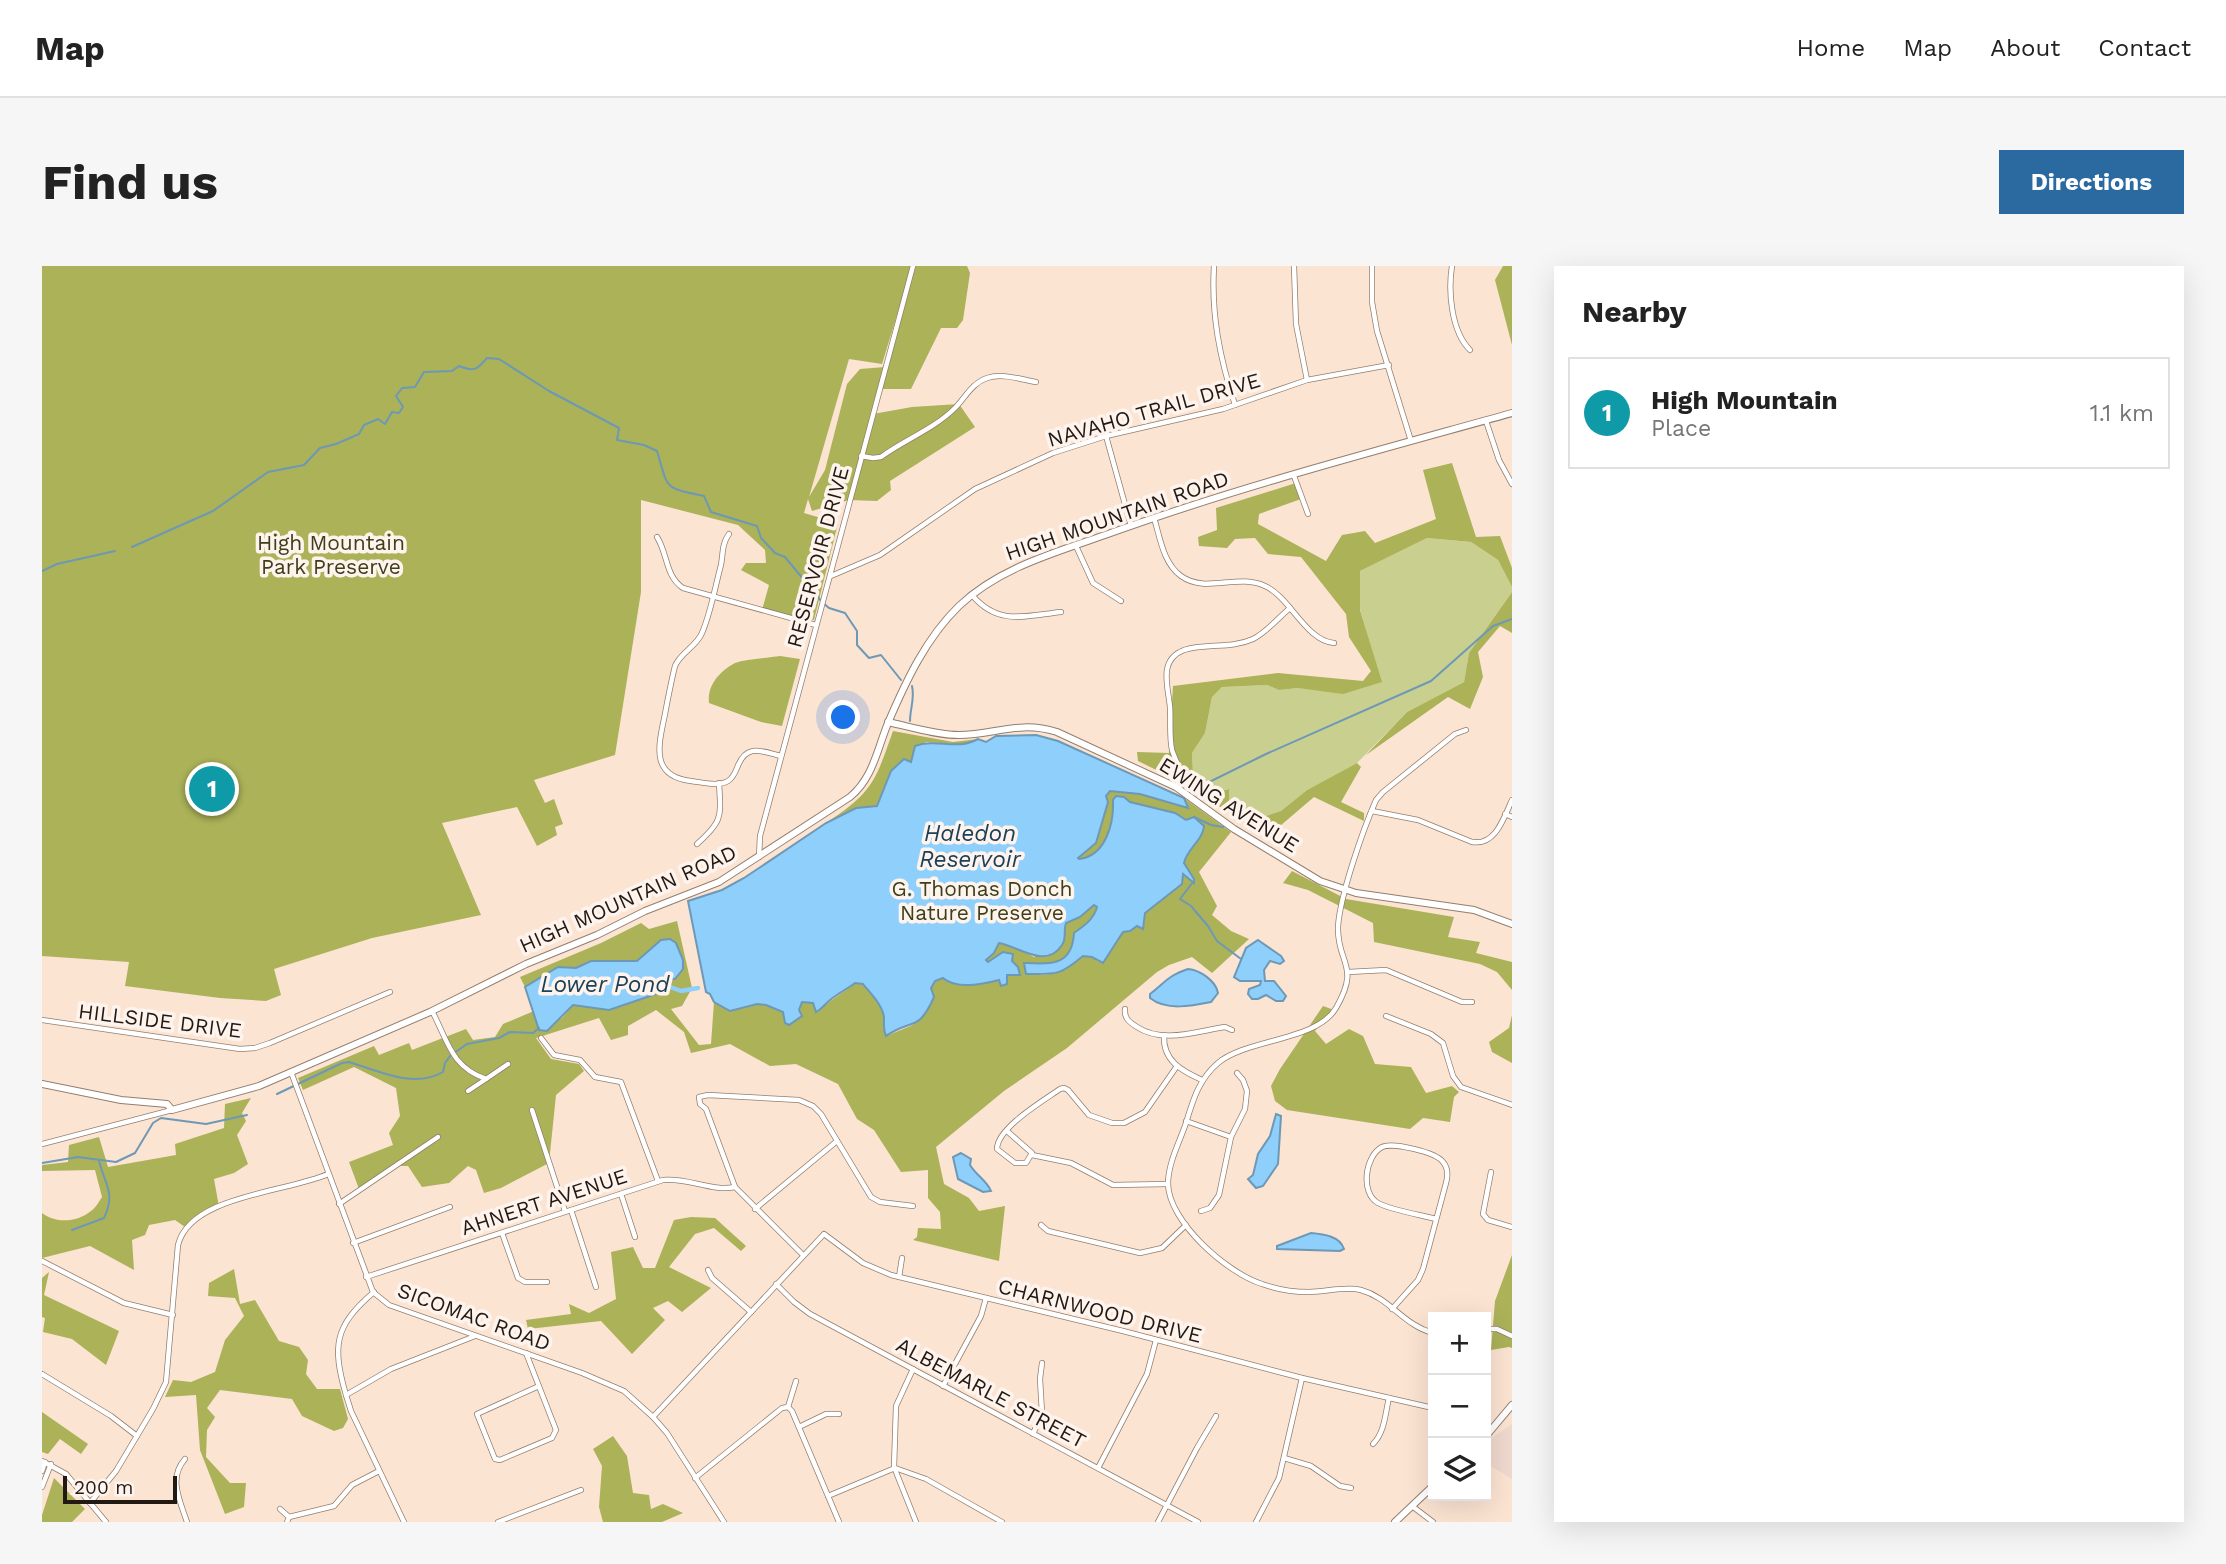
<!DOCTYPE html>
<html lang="en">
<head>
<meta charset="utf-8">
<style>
  :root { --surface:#fff; --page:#f6f6f6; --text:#222; --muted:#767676; --line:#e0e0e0; --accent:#2b6aa1 }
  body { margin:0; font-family:"Work Sans",sans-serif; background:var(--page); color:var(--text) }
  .controls { position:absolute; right:21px; bottom:21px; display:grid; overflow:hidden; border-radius:0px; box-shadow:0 7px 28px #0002 }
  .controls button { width:63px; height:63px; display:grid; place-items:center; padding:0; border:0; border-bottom:2px solid var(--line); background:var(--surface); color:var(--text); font:35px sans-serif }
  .scale { position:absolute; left:21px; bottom:18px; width:114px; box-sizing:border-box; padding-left:7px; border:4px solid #211912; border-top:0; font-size:19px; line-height:24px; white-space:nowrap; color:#211912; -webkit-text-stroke:5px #fef4ed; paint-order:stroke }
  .you { position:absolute; left:802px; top:452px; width:24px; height:24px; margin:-18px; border:5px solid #fff; border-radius:50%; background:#1a73e8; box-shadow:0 0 0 10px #1a73e833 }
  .badge { display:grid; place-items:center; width:46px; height:46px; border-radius:50%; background:var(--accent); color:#fff; font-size:23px; font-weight:700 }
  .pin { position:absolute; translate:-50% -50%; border:4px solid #fff; box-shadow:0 2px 7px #0006 }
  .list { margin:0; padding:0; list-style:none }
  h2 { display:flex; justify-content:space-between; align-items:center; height:91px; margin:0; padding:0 28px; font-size:30px }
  h2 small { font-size:23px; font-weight:400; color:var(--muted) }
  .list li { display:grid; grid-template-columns:46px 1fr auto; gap:21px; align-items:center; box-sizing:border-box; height:112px; margin:0 14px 14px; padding:0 14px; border:2px solid var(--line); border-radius:0px }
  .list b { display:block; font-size:26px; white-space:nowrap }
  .list p { margin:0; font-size:23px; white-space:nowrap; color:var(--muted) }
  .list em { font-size:23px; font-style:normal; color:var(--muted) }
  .icon { flex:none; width:38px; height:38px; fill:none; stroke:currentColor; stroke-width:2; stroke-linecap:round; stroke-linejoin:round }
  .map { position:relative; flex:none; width:1470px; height:1256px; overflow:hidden; border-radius:0px }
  header { display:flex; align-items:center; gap:42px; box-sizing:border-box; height:98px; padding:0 35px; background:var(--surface); border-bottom:2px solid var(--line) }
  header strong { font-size:33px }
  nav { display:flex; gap:38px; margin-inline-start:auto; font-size:24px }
  .intro { display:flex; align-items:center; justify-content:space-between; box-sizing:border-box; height:168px; padding:0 42px }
  h1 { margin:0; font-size:49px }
  .button { padding:18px 32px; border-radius:0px; background:var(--accent); color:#fff; font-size:24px; font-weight:700 }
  main { display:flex; gap:42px; padding:0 42px }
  aside { flex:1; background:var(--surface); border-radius:0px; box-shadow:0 7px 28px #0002 }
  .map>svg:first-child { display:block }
  .education { fill:#f0d9ce }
  .green { fill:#c9cf8f }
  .forest { fill:#abb258 }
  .water { fill:#8ecffc; stroke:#6d98b6; stroke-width:2 }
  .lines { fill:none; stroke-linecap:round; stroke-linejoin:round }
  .stream { stroke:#6d98b6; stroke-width:2 }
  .canal { stroke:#8ecffc; stroke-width:4.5 }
  .minor-casing { stroke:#937e6e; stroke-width:6 }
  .major-casing { stroke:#937e6e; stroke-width:8 }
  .minor { stroke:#fff; stroke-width:4.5 }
  .major { stroke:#fff; stroke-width:6 }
  .labels { text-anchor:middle; stroke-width:7; stroke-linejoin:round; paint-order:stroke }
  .street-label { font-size:21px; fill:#211912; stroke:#fef4ed }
  .park-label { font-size:21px; fill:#3d3f19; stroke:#fef4ed }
  .water-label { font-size:23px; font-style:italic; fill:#1c4057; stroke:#fef4ed }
</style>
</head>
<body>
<header>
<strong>Map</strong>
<nav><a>Home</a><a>Map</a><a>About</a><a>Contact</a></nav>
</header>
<div class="intro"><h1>Find us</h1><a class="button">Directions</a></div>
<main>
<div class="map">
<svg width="1470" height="1256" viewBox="0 0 1470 1256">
  <rect width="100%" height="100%" fill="#fce4d2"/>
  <polygon class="education" points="1470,1158 1470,1213 1444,1197 1444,1176"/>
  <polygon class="green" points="1385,272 1429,276 1456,294 1470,321 1470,326 1427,387 1422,416 1365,446 1315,497 1265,524 1239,545 1202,557 1191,554 1187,547 1186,523 1164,529 1151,509 1150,487 1163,467 1170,431 1180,421 1225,419 1237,424 1256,422 1276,423 1339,416 1318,343 1318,305"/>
  <g class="forest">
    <polygon points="0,0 870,0 840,98 807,93 767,231 783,204 805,118 818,103 843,101 874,0 925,0 928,7 921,54 915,62 899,62 869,123 837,123 831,148 870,141 917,138 933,161 848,215 849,224 835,235 807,234 770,245 766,233 762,247 796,257 772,354 720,344 727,319 699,304 704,297 724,297 723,284 696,259 599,234 599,326 573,489 492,514 503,537 512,533 521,558 513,561 515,569 495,580 475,541 400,557 439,649 330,672 232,703 239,729 224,735 178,732 83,720 87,696 0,690"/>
    <polygon points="1461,0 1470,0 1470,79 1453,14"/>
    <polygon points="1410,197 1434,271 1458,270 1470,302 1470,321 1456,294 1429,276 1385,272 1318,305 1318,344 1340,416 1301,428 1256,422 1237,424 1225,419 1180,421 1170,431 1163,467 1150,487 1151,509 1164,529 1187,523 1187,547 1147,520 1096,495 1095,486 1127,487 1131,420 1236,407 1321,415 1329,405 1307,371 1304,348 1259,291 1226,288 1213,272 1193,273 1185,282 1157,280 1156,271 1175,264 1174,242 1254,217 1259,233 1217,248 1216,258 1284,295 1300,269 1323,265 1333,277 1394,253 1381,204"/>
    <polygon points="1470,326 1470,367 1458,360 1436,386 1441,411 1428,443 1406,431 1324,489 1365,446 1422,416 1427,387"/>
    <path d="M738 390 758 393 740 460 719 456 667 437C665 419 678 405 693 397 703 393 726 392 738 390Z"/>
    <path d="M851 465 911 476 936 473 925 479 884 476 871 484 872 492 841 526 835 540 814 542 784 557C831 526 833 516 851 465Z"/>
    <polygon points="1315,497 1319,501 1299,536 1322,547 1322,555 1272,531 1224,572 1202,557 1239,545 1265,524"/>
    <path d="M1068 525 1098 528 1140 540 1143 539 1142 532 1189 566 1157 606 1175 640 1170 649 1189 665 1207 673 1170 707 1150 691 1127 699 1115 706 1025 782 962 825 894 881 902 918 927 932 937 945 963 940 957 995 871 974 875 971 876 962 899 963 898 946 886 932V904L859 906 832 864 815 853 796 818 754 798 728 800 688 778 649 787 642 766 614 744 586 760V769L569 774 557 752 494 772 509 793 537 798 542 805 514 829 507 897 459 922 442 927 434 904 426 900 407 917 380 921 366 900H355L317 923 307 896 351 879 347 867 358 850 354 822 312 801 261 824 256 812 332 780 337 789 367 777 370 784 424 763 431 774 453 771 461 758 492 745 497 759 520 752 531 739 591 734 614 728 620 718 619 713 622 712 619 674 595 695H549L534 702 516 701 483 721 478 711 559 677 599 657 607 663 635 655 650 722 640 740 629 743 657 779 669 778 672 736 688 745 715 738 724 739 741 746 743 752 757 744 760 736 771 737 777 745C789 733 801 727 813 717L821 718C828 727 837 736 841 747 844 755 841 762 844 770L871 759 893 715 901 712C915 724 942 718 958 714L959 720 961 687 946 696 944 693 952 687 957 677 970 679 992 691 1023 670 1022 663 1024 657 1038 651 1052 639 1055 641C1052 653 1042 660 1032 667 1030 701 1011 698 983 697L984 708C1014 709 1018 710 1041 690L1050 691 1057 696 1081 666 1088 665 1103 656V647L1140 618 1141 608 1151 616 1152 613 1142 597 1144 589 1154 574 1145 554 1133 547 1071 534C1072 557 1064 590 1038 594L1035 592 1054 577 1066 536 1064 530Z"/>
    <polygon points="1250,605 1304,633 1412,651 1406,671 1438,676 1434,687 1470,696 1470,724 1455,706 1438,698 1332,676 1331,657 1266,624 1241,617"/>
    <polygon points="1281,740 1292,744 1273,765 1284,778 1307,763 1321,770 1333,798 1369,801 1384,827 1410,820 1417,826 1412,831 1408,856 1381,852 1368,863 1245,844 1233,835 1229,820 1238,803"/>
    <polygon points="1470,749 1470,797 1450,786 1447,776 1467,762"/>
    <path d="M209 832 200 847 204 855 195 869 206 898 192 907 172 913 177 941 143 961 133 954 107 959 103 969 90 974 92 1004 48 980 0 992V947C14 958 36 956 49 945 54 942 57 935 60 931L53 904 0 905V899L26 896 27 879 57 871 66 901 134 889 133 878 182 862 183 838Z"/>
    <polygon points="649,951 673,952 704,980 699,985 672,962 653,968 627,1001 669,1022 640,1046 626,1035 611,1042 623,1054 590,1088 559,1055 486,1063 484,1054 529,1048 527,1038 547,1047 574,1033 569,986 591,981 601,1002 613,1002 632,954"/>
    <polygon points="1470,989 1470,1082 1467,1081 1449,1084 1453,1035"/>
    <polygon points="192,1003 198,1038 213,1034 237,1075 257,1081 266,1094 264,1108 275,1123 298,1123 306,1153 301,1162 292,1165 260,1150 250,1133 178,1124 165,1142 173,1151 165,1164 164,1191 188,1217 204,1217 202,1241 183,1248 158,1184 154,1129 123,1131 131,1114 149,1116 173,1106 183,1074 202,1050 193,1032 166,1030 167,1017"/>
    <polygon points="7,1006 2,1029 77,1065 64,1099 30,1073 1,1066 3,1052 0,1051 0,1012"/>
    <polygon points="0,1146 46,1178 39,1188 18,1173 6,1188 0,1186"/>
    <polygon points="571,1170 585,1190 591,1227 607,1229 609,1243 621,1238 641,1247 620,1256 561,1256 557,1241 560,1200 551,1183"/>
    <polygon points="12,1212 43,1243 30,1256 0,1256 0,1249"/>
  </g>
  <g class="water">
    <path d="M994 469 1016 475 1142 532 1146 542 1098 528 1068 525 1064 530 1066 536 1054 577 1036 592 1037 593C1064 590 1072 557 1071 534L1074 530 1082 531 1088 536 1133 547 1144 554 1152 551 1162 560C1161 574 1145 583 1142 597L1152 613V617L1141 608 1140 618 1103 647 1101 663 1095 660 1088 665 1081 666 1061 697 1050 691 1041 690C1017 710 1015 708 984 708L982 697C1010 698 1030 700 1032 667 1042 660 1052 653 1055 641L1052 639 1038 651 1024 657C1021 665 1025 672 1020 679 1004 704 976 680 957 677L952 687 944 694 946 696 961 686 971 688 970 695 976 701 978 709H965V718L959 720 957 714C941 718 915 724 901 712L893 715 889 722 892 731C876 767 870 752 844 770 841 763 842 761 842 753 842 740 828 727 821 718L813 717C805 723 795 728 788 734 782 739 780 743 774 746L771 737 760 736 757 744 760 750 747 759 743 757 741 746 724 739 715 738 688 745 672 736 668 728 664 726 646 635 680 624 702 612 784 557 814 542 835 540 849 505 862 493 869 496 873 480C895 472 914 485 936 473L944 476 954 470Z"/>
    <polygon points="628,673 634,677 641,694 641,703 633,713 619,713 619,724 614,728 567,744 531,739 505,765 497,764 483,721 516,701 534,702 549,695 595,695 619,674"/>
    <polygon points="1216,674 1239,690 1242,695 1238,698 1228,695 1222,704 1223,715 1232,715 1244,730 1241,735 1234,735 1224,729 1216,733 1210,733 1206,728 1207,723 1218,719 1219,715 1198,715 1192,711 1204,682"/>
    <path d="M1146 703C1158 704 1174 715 1176 727L1169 736C1150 740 1124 745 1108 732V728C1124 716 1125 710 1146 703Z"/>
    <polygon points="1234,848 1239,850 1236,898 1221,920 1214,922 1206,913 1211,909 1216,888 1228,870"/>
    <path d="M919 887 929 893 928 899C934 909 945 915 949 925L941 926 916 913 911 891Z"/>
    <path d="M1269 967C1281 968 1298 970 1302 983L1298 985 1235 983V980Z"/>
  </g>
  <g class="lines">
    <g class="stream">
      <path d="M90 281 171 245 226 206 262 199 278 182 294 178 317 168 322 159 336 153 343 158 350 146 357 147 361 141 354 130 360 122 373 121 382 106 410 105 417 100C432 106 435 104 445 92L457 93 507 125 577 162 575 174 602 179 615 185C627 224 620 221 662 230L669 246 715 260 719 272 733 287 743 291 780 336 787 342 803 347 815 365V379L827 392 839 389 859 414"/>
      <polyline points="0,305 15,298 73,285"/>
      <path d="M868 455C868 443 873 432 870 420"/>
      <polyline points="1147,526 1224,488 1389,415 1451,360 1470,353"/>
      <polyline points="1152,551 1169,559 1181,561"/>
      <polyline points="1151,616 1138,633 1149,640 1166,660 1175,675 1199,693"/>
      <path d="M235 828 300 797 307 796C337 805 372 823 401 806L403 797 408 790 425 778 457 772 468 766 491 767 497 762"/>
      <polyline points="0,897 36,891 74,896 93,887 111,857 119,852 164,858 205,849"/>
      <path d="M30 964 62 952C74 927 63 919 57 895"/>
    </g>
    <polyline class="canal" points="620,718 639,725 656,722"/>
    <g class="minor-casing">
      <g id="minor">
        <path d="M1172 0C1169 49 1178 93 1193 139"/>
        <polyline points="1252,0 1254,58 1265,114"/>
        <polyline points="1330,0 1330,36 1335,65 1369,175"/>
        <path d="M1410 0C1406 25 1409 65 1428 84"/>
        <polyline points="1444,155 1457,194 1470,218"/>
        <polyline points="1064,170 1089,260"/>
        <path d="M819 190 831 192 839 191C862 174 892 163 913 142 923 132 930 117 945 112 960 107 978 113 994 116"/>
        <polyline points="1252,210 1266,248"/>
        <path d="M1112 252C1118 271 1121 297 1139 310 1164 328 1196 307 1223 320 1248 331 1264 375 1292 377"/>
        <path d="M687 268C680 277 681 288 679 299 673 321 669 346 660 367 654 381 639 386 633 400 629 416 626 432 623 448 617 478 607 510 649 515 659 516 676 521 686 515 691 512 693 507 695 502 704 477 719 485 739 490"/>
        <path d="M615 271C626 288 623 310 641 322L774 359"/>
        <polyline points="1034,280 1051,317 1079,335"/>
        <polyline points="789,310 838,289 933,223 1011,187 1064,170 1181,143 1265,114 1347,99"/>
        <path d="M930 329C956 360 983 350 1019 346"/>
        <path d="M1134 521 1140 509C1137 500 1133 493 1130 484 1127 470 1129 455 1128 441 1126 420 1116 394 1142 384 1164 377 1189 383 1211 373 1225 366 1236 352 1248 342"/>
        <path d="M1330 545 1376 554 1430 576C1454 580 1462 551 1470 534"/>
        <polyline points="1463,548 1470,551"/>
        <path d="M655 578C681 555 679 551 677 517"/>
        <polyline points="717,591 718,570 871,0"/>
        <polyline points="1306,706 1344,704 1420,736 1430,736"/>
        <path d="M1083 743C1082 752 1087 756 1095 761 1121 778 1155 765 1183 761L1190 764"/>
        <path d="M390 745C406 775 409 801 444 813L466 798"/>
        <polyline points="1344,750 1389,768 1401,777 1411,810 1419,821 1470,839"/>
        <polyline points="0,754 198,783 213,782 228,777 348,726"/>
        <path d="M1122 770C1121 795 1140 805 1160 814"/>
        <polyline points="499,772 512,789 538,794 553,811 579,816 616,915"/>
        <polyline points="249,806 331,1026 347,1039 540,1107 582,1125 611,1151 625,1167 682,1256"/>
        <polyline points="426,825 444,813"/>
        <polyline points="490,844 523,945"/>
        <polyline points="1144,855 1189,871"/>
        <path d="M965 865 990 887 984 897H973L955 883C955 862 1001 835 1018 823L1022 822 1026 824 1047 849 1070 857H1082L1103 846 1135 800"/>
        <polyline points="0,878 130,844"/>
        <polyline points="990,889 1029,897 1071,919 1126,918"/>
        <polyline points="1449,906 1441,948 1446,954 1470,961"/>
        <polyline points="579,928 593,971"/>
        <polyline points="297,938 396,871"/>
        <polyline points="713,943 795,875"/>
        <polyline points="529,944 554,1021"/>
        <polyline points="1159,945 1168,942 1177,929 1189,871 1203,843 1205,825 1201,814 1195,807"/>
        <polyline points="999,959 1006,965 1098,987 1120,982 1144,959"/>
        <polyline points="460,967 476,1012 483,1016 505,1016"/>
        <polyline points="311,977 408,941"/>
        <polyline points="761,989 693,921 664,843 658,838 657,831 666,829 757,834 771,840 779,848 829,931 838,936 871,940"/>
        <polyline points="0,995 82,1037 131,1049"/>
        <polyline points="666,1004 670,1012 709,1046"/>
        <path d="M324 1011 621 914C645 911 670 926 693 921"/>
        <polyline points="857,1011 860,992"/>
        <polyline points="734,1018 752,1036 768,1048 1156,1256"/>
        <path d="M1350 1043 1376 1014 1381 1003 1404 917C1406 910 1406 902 1401 896 1394 886 1350 876 1340 881 1323 890 1318 927 1336 937 1349 944 1379 949 1394 953"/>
        <polyline points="1444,1063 1455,1063 1470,1070"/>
        <path d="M1391 1067C1361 1059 1348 1032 1319 1024 1303 1020 1284 1026 1267 1026 1251 1026 1234 1023 1220 1018 1185 1007 1127 956 1126 918 1126 897 1138 875 1144 857 1151 834 1157 813 1176 797 1204 773 1275 775 1294 742 1319 699 1295 698 1296 661 1298 629 1321 564 1334 534L1341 526 1413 468 1424 464"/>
        <polyline points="484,1087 514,1164 510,1172 458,1194 453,1193 435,1148 497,1120"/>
        <polyline points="871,1103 854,1140 852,1201 874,1256"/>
        <polyline points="0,1108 69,1150 95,1170"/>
        <polyline points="901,1120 939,1050 944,1032"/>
        <path d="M304 1129C290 1080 292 1060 332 1026"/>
        <polyline points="746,1141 750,1145 797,1256"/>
        <polyline points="611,1151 782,968 821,997 849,1009 1081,1065 1260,1112 1391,1142"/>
        <polyline points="757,1161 784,1148 797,1148"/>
        <polyline points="991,1168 1000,1147 998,1113 1000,1097"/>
        <path d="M1331 1178C1343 1166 1343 1148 1347 1132"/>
        <polyline points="1242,1192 1269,1200 1298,1220 1309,1222"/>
        <path d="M143 1193C126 1212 138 1235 145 1256"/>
        <polyline points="0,1195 24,1208 64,1256"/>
        <polyline points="1056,1202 1105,1108 1114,1074"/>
        <polyline points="0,1205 3,1196"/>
        <polyline points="653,1212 740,1142 746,1141 754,1115"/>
        <polyline points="0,1221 9,1198"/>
        <polyline points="786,1230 853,1202 884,1213 960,1256"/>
        <path d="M48 1237 74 1205 111 1143 124 1116 136 979C148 929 247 926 286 908"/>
        <polyline points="1370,1240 1391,1256"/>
        <polyline points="238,1243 247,1251 245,1256"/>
        <polyline points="247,1251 292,1240 310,1219 337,1205"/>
        <polyline points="362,1256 309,1145 304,1129 349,1103 433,1070"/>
        <polyline points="456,1256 539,1224"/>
        <polyline points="1116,1256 1155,1182 1174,1150"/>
        <polyline points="1214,1256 1237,1212 1260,1112"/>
      </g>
    </g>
    <g class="major-casing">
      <g id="major">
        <path d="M846 456C869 461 894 469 917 469 953 469 976 454 1015 466L1134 521 1192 563 1278 615 1314 627 1432 644 1470 658"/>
        <path d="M0 818 79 834 125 838 130 844 217 820 388 746 484 698 555 669 603 645 677 616 808 531C831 512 835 484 846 457 864 415 884 372 917 340 957 302 1012 287 1063 269 1196 221 1334 185 1470 147"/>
        <polyline points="1444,1170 1470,1139"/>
        <polyline points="1353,1256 1391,1220"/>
      </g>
    </g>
    <use href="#minor" class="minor"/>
    <use href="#major" class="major"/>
  </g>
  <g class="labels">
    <g class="street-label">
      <text transform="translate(1112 144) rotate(-16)" y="7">NAVAHO TRAIL DRIVE</text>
      <text transform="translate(1075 250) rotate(-19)" y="7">HIGH MOUNTAIN ROAD</text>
      <text transform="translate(776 291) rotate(-75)" y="7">RESERVOIR DRIVE</text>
      <text transform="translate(1187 539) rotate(32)" y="7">EWING AVENUE</text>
      <text transform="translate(586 633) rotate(-24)" y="7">HIGH MOUNTAIN ROAD</text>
      <text transform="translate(118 755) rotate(7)" y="7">HILLSIDE DRIVE</text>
      <text transform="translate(502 936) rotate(-18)" y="7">AHNERT AVENUE</text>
      <text transform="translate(1058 1045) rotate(14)" y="7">CHARNWOOD DRIVE</text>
      <text transform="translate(432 1051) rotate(20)" y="7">SICOMAC ROAD</text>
      <text transform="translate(949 1127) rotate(28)" y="7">ALBEMARLE STREET</text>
    </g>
    <g class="park-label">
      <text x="289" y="284">High Mountain<tspan x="289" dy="24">Park Preserve</tspan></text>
      <text x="940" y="630">G. Thomas Donch<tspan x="940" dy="24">Nature Preserve</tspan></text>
    </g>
    <g class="water-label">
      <text x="928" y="575">Haledon<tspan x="928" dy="26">Reservoir</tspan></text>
      <text x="563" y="726">Lower Pond</text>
    </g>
  </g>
</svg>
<div class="controls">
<button>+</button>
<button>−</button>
<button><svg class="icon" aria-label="layers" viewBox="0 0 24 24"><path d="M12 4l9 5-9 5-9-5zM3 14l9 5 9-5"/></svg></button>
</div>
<div class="scale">200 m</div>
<div class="you"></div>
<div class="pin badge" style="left:170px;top:523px;background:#0f9aa8">1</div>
</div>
<aside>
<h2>Nearby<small></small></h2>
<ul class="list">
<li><span class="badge" style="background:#0f9aa8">1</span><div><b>High Mountain</b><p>Place</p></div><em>1.1 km</em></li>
</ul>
</aside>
</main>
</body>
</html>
